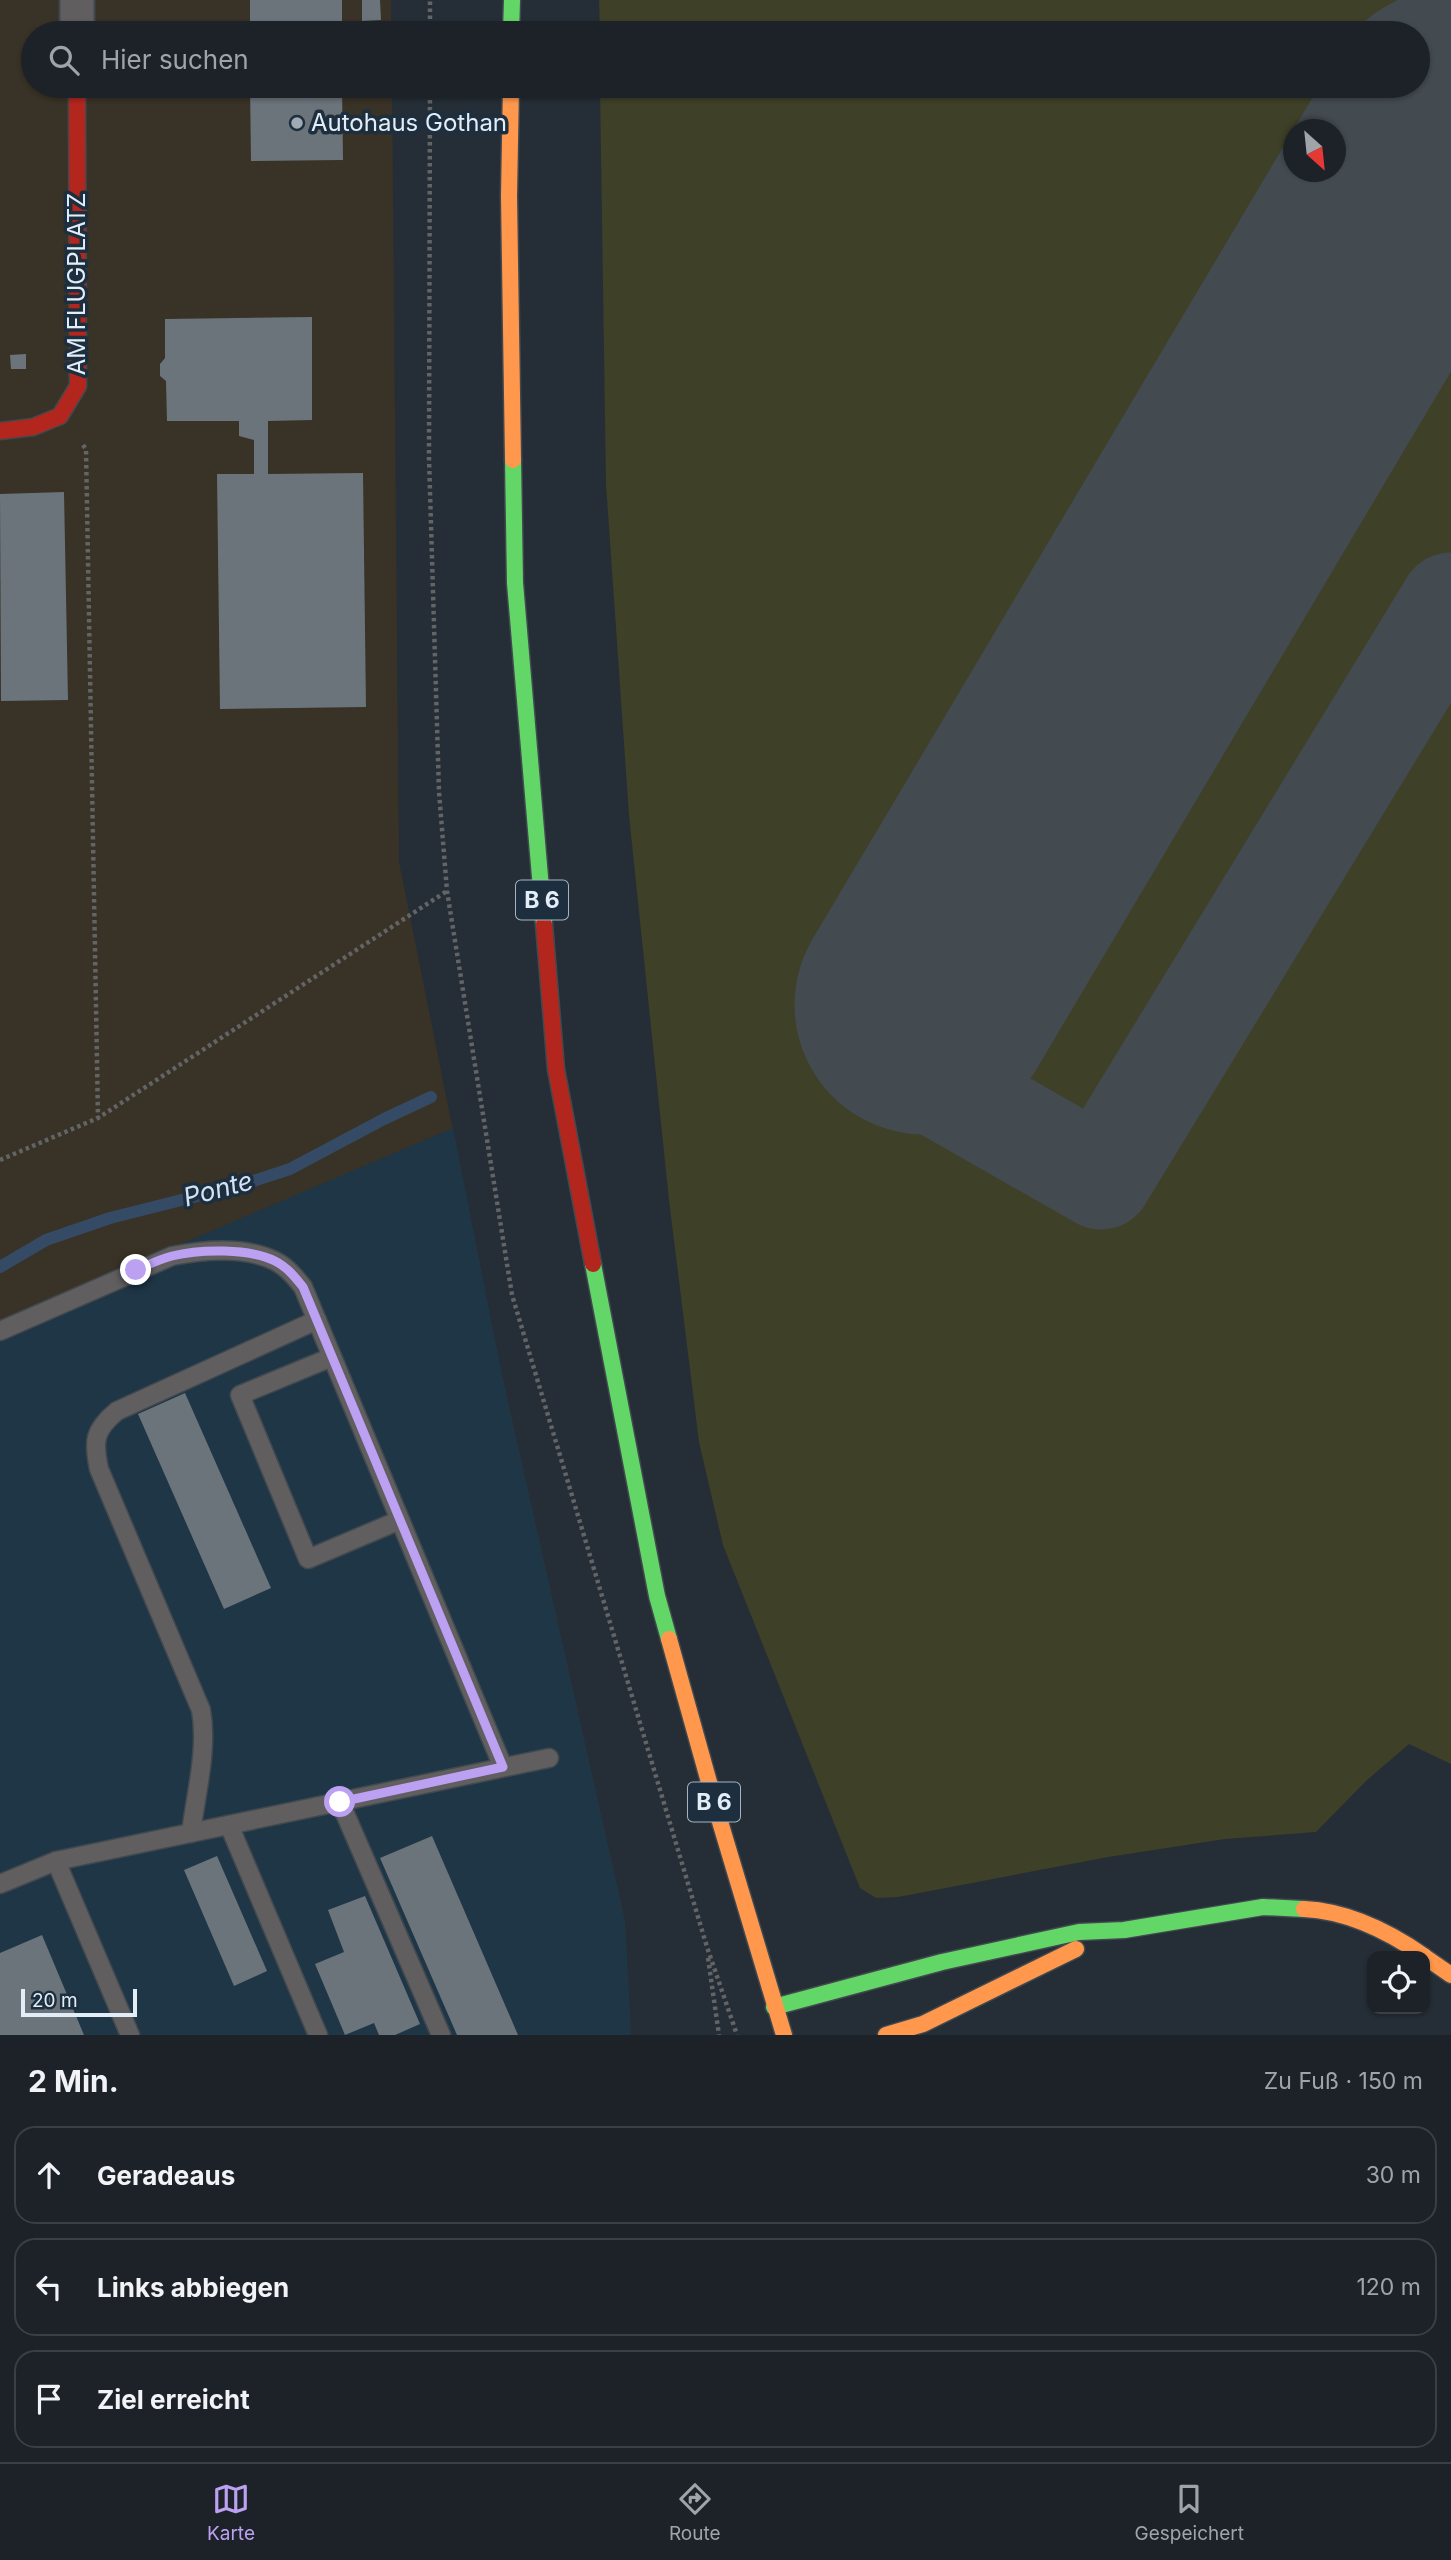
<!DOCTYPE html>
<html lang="de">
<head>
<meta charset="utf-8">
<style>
  :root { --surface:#1c2228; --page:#252a30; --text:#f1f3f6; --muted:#a0a4a8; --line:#3a3f45; --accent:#bca0f2 }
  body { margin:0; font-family:Inter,sans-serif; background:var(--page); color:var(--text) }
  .controls { position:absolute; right:21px; bottom:21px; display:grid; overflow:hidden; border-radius:14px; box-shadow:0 2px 5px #0004 }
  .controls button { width:63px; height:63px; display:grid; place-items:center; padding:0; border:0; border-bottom:2px solid var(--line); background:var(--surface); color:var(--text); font:35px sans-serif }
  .compass { position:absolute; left:1283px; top:119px; width:63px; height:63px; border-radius:50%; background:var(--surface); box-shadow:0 2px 5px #0004; rotate:153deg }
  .scale { position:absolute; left:21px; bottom:18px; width:116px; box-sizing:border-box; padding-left:7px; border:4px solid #e2edf7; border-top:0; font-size:19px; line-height:24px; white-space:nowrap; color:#e2edf7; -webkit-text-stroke:5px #1d2f3e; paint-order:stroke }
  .stop { position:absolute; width:21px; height:21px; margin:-16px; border:5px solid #bca0f2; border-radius:50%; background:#fff }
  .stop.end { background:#bca0f2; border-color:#fff; box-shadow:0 2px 7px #0008 }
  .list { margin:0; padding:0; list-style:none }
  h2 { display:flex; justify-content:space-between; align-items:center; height:91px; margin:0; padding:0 28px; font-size:30px }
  h2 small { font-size:23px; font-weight:400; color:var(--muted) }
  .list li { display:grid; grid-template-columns:46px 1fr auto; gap:21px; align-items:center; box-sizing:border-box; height:98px; margin:0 14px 14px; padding:0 14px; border:2px solid var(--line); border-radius:21px }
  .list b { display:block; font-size:26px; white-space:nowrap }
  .list em { font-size:23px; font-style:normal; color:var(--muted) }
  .icon { flex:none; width:38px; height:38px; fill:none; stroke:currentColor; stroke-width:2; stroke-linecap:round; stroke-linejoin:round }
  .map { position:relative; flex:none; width:1451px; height:2035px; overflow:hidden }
  .search { position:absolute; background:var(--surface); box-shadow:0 2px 5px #0004; left:21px; right:21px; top:21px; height:77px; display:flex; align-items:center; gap:18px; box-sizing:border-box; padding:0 24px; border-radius:38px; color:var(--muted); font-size:26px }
  .sheet { height:427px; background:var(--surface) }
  nav { display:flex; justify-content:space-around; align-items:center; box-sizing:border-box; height:98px; border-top:2px solid var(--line); background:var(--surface); font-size:19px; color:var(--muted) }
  nav a { display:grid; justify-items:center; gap:4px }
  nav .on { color:var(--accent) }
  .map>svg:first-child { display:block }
  .commercial { fill:#393226 }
  .built { fill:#1f3647 }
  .green { fill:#3e4028; fill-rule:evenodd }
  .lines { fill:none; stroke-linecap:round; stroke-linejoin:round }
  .stream { stroke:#354a64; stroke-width:12 }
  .taxiway { stroke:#434a50; stroke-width:103 }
  .runway { stroke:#434a50; stroke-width:259 }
  .building { fill:#6b747b }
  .lane-casing { stroke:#41494f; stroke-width:21 }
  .street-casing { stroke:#41494f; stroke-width:37 }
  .fast-casing { stroke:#41494f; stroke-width:19 }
  .slow-casing { stroke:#41494f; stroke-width:19 }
  .jam-casing { stroke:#41494f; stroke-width:19 }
  .path { stroke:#626466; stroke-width:4.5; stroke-dasharray:3.5 3.5; stroke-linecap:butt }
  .lane { stroke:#605e5f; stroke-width:18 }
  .street { stroke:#605e5f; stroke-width:33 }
  .fast { stroke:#63d668; stroke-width:16 }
  .slow { stroke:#ff974d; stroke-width:16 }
  .jam { stroke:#b3261e; stroke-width:16 }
  .route { stroke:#bca0f2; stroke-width:9 }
  .poi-dot { fill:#a0aab3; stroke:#1d2f3e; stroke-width:2.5 }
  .labels { text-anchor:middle; stroke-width:7; stroke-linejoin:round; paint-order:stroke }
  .shield { fill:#1d2f3e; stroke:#a7b4c0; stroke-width:2 }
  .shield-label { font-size:23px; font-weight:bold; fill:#e2edf7 }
  .poi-label { font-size:24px; fill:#e2edf7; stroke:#1d2f3e; text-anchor:start }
  .street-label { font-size:24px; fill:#e2edf7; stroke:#1d2f3e }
  .water-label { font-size:26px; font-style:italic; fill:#d2e3f8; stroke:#1d2f3e }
</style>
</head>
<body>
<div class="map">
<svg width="1451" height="2035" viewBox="0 0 1451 2035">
  <rect width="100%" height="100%" fill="#252e36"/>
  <polygon class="commercial" points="0,0 391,0 391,33 33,33 33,86 392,86 399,862 502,1375 625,1921 631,2035 0,2035"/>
  <polygon class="built" points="453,1128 502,1375 625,1921 631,2035 0,2035 0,1321"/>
  <path class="green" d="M599 0H1451V1764L1409 1744 1366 1781 1316 1832 1225 1839 1108 1857 898 1897 876 1898 860 1888 723 1545 699 1442 669 1200 629 815 606 484 600 86H1418V33H600ZM1294 130H1336V172H1294Z"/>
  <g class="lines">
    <polyline class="stream" points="0,1267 46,1240 110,1218 241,1185 290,1169 384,1119 431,1097"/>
    <polyline class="taxiway" points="924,1005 938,1085 1101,1178 1451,604"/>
    <polyline class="runway" points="924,1005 1451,118"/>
  </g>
  <g class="building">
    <rect x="250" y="0" width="92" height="33"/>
    <polygon points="362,0 380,0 381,20 362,21"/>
    <polygon points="250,86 342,86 343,160 251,161"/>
    <polygon points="312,317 312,420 268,421 268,474 363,473 366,707 220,709 217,474 254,474 254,440 239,436 239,421 167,421 166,381 160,376 160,364 165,358 165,319"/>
    <polygon points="26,354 26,369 11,369 10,355"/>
    <polygon points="64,492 68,700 1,701 0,494"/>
    <polygon points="185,1393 271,1588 224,1609 138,1414"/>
    <polygon points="432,1836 518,2035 457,2035 380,1858"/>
    <polygon points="217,1856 267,1971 234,1986 184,1870"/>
    <polygon points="365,1896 420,2024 395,2035 379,2035 374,2023 345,2035 315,1964 344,1952 328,1910"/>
    <polygon points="42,1935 84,2035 0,2035 0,1953"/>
  </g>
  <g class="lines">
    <g class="lane-casing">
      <g id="lane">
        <path d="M0 1331 172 1256C203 1250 245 1246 275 1261 287 1267 295 1277 303 1287L503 1767"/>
        <polyline points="332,1357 240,1395 308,1559 400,1520"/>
        <polyline points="340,1802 441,2035"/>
        <polyline points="229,1825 318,2035"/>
        <path d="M191 1833C196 1793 208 1749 201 1710L99 1469C93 1441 94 1430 117 1411L317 1320"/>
        <polyline points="56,1861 130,2035"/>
        <polyline points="0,1884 56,1861 549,1758"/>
      </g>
    </g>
    <g class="street-casing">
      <polyline id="street" points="77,0 77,33"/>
    </g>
    <g class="fast-casing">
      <g id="fast">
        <polyline points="511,33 512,0"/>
        <polyline points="513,460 515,583 544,924"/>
        <polyline points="593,1264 657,1596 669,1639"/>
        <polyline points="774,2007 942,1962 1079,1932 1124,1930 1263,1907 1304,1909"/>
      </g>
    </g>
    <g class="slow-casing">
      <g id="slow">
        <polyline points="511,86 509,196 513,460"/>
        <polyline points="669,1639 721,1825 784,2035"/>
        <path d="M1304 1909C1348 1911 1388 1931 1424 1956"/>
        <polyline points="1425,1957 1451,1975"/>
        <polyline points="886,2035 923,2024 1076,1949"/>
      </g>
    </g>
    <g class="jam-casing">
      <g id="jam">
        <polyline points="0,431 33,427 60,416 78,386 77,86"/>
        <polyline points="544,924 556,1069 593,1264"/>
      </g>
    </g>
    <g class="path">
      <polyline points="430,33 430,0"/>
      <polyline points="430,86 429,458 439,792 447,891 512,1295 707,1947 737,2035"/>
      <polyline points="83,445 86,449 98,1118"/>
      <polyline points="0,1160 98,1118 447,891"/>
      <polyline points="708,1958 719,2035"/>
    </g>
    <use href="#lane" class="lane"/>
    <use href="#street" class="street"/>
    <use href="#fast" class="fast"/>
    <use href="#slow" class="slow"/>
    <use href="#jam" class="jam"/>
  </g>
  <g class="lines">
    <path class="route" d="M136 1270C148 1265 160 1259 172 1256 200 1249 249 1248 275 1261 287 1267 295 1277 303 1287L503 1767 340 1802"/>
  </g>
  <circle class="poi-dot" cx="297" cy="123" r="7"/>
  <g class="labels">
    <g class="shield">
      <rect x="516" y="880.5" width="52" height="39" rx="5"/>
      <rect x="688" y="1782.5" width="52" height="39" rx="5"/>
    </g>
    <g class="shield-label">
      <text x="542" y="908">B 6</text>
      <text x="714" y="1810">B 6</text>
    </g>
    <g class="poi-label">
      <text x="311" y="131">Autohaus Gothan</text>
    </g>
    <g class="street-label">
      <text transform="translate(77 284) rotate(-90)" y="8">AM FLUGPLATZ</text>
    </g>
    <g class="water-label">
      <text transform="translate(218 1189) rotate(-15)" y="9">Ponte</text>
    </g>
  </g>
</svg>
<div class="controls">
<button><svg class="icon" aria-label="locate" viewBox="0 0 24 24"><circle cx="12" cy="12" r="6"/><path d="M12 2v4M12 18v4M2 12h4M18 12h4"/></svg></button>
</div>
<svg class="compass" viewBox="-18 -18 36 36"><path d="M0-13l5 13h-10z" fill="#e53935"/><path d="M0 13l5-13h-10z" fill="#a0a4a8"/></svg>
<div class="scale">20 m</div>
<div class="stop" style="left:340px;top:1802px"></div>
<div class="stop end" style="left:136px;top:1270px"></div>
<div class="search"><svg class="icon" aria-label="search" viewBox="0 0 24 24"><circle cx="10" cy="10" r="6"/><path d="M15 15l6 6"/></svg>Hier suchen</div>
</div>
<section class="sheet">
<h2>2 Min.<small>Zu Fuß · 150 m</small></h2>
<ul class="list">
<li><svg class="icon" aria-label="ahead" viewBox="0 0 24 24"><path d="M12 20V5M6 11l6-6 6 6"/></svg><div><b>Geradeaus</b></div><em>30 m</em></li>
<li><svg class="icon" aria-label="left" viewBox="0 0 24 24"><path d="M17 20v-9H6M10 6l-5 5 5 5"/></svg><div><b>Links abbiegen</b></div><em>120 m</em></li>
<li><svg class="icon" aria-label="arrive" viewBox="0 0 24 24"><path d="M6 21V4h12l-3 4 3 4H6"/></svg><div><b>Ziel erreicht</b></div></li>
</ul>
</section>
<nav>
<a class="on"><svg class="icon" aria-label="map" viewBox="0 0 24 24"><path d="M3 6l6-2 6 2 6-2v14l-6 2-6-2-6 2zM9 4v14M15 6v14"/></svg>Karte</a>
<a><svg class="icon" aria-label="directions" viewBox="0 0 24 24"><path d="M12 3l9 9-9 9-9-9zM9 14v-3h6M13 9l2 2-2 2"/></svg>Route</a>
<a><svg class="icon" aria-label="saved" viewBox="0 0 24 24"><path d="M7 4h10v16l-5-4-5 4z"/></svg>Gespeichert</a>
</nav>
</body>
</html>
